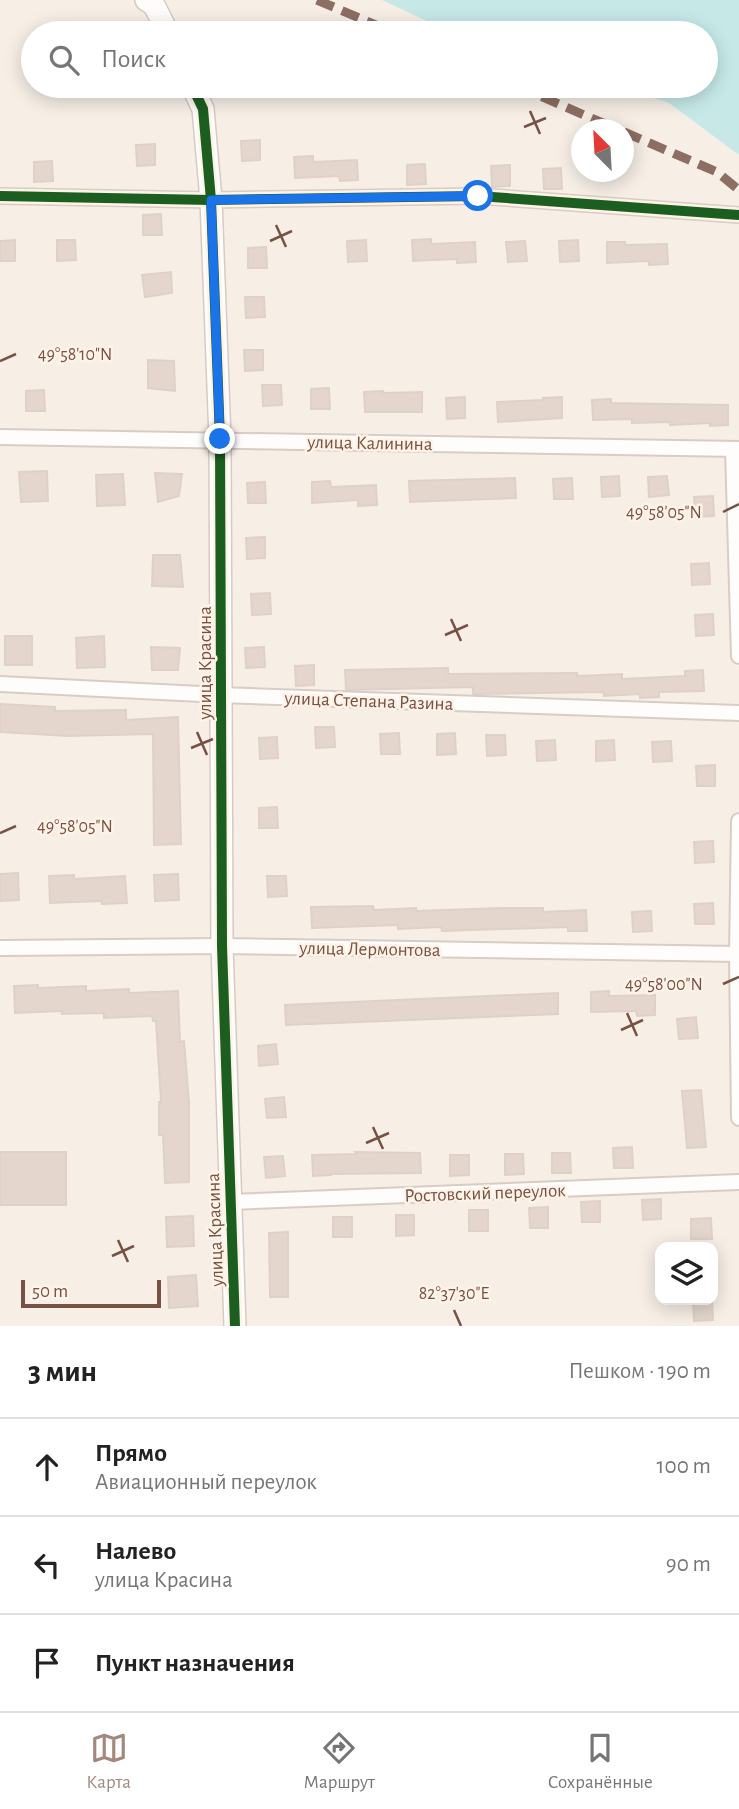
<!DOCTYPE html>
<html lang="ru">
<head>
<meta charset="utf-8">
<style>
  :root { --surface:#fff; --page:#f6f6f6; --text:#222; --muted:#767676; --line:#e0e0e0; --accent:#a4887d }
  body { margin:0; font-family:"Alegreya Sans",sans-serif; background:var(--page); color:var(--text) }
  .controls { position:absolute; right:21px; bottom:21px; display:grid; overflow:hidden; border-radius:14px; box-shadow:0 4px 18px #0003 }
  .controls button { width:63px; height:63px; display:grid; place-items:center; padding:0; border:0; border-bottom:2px solid var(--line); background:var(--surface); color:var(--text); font:35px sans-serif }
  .compass { position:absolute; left:571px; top:119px; width:63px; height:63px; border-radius:50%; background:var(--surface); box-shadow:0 4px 18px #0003; rotate:336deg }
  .scale { position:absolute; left:21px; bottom:18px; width:140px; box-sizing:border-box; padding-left:7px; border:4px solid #775144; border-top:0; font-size:19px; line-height:24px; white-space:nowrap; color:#775144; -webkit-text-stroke:5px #fff3e7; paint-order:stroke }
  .stop { position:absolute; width:21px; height:21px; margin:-16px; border:5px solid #1a73e8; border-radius:50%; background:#fff }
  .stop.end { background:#1a73e8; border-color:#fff; box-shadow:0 2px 7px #0008 }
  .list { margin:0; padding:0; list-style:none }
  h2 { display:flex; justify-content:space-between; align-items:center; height:91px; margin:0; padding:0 28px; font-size:30px }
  h2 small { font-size:23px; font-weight:400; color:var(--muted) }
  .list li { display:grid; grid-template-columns:46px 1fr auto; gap:21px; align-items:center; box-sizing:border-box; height:98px; padding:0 28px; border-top:2px solid var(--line) }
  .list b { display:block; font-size:26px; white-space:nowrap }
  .list p { margin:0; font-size:23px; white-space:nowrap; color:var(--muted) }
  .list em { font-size:23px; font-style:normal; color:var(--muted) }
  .icon { flex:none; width:38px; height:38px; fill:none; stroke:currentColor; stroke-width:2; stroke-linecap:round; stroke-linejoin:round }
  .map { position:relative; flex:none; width:739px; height:1326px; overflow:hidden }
  .search { position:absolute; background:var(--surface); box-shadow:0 4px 18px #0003; left:21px; right:21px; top:21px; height:77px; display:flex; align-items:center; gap:18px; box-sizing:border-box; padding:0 24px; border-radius:38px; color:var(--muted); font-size:26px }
  .sheet { height:385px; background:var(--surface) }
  nav { display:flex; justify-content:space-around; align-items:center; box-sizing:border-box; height:98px; border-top:2px solid var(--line); background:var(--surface); font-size:19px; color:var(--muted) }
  nav a { display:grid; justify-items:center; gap:4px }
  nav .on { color:var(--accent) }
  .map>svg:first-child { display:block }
  .water { fill:#c6e9e8 }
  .building { fill:#e4d6cd; stroke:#e0d1c8; stroke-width:2 }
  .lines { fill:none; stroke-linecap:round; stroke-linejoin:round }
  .street-casing { stroke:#d8ccc4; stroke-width:18 }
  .secondary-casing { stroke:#d8cac2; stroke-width:24 }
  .street { stroke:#fefdfb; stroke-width:14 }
  .secondary { stroke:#fefdfb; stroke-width:21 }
  .quiet { stroke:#8d6e63; stroke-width:9; stroke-dasharray:18 9; stroke-linecap:butt }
  .cycleway-casing { stroke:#fff3e7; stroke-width:15 }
  .cycleway { stroke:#1b5e20; stroke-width:10 }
  .route { stroke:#1a73e8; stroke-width:9 }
  .ticks { fill:none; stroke:#775144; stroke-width:2.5 }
  .labels { text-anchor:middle; stroke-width:5; stroke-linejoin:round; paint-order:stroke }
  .street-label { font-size:19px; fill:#775144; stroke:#fff3e7 }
  .ticks-label { font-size:18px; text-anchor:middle; fill:#775144; stroke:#fff3e7; stroke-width:5; stroke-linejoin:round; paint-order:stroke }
</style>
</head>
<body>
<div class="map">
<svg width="739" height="1326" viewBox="0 0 739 1326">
  <rect width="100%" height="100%" fill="#f7efe6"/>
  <polygon class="water" points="382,0 739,0 739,155 669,103 618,86 706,86 706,33 463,33 431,23"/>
  <g class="building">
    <polygon points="260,140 260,160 242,161 241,141"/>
    <polygon points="155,144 155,165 137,166 136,145"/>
    <polygon points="313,156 313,162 357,160 358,180 340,181 339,176 295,178 294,157"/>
    <polygon points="52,161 53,181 34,182 34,162"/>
    <polygon points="425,164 426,184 407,185 407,165"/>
    <polygon points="510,165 510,186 492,187 491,166"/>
    <polygon points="561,168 562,189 544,189 543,169"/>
    <polygon points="161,214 162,235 143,235 143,215"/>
    <polygon points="431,239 431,244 475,242 476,262 457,263 457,259 413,261 412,240"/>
    <polygon points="15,240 15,261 0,261 0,241"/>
    <polygon points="57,240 75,240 76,260 57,261"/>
    <polygon points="366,240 367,261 348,262 347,241"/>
    <polygon points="578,240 579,261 560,262 559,241"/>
    <polygon points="525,241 527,261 508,262 506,242"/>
    <polygon points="607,242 625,242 625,245 667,244 668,264 649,265 649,261 607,263"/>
    <polygon points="266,247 267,268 248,268 248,248"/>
    <polygon points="171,272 172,293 145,297 142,275"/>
    <polygon points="245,297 264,297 265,317 246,318"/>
    <polygon points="244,350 263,350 263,370 245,371"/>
    <polygon points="148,360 174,361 175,391 148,388"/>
    <polygon points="262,385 281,385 282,405 263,406"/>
    <polygon points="329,388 330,409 311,409 311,389"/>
    <polygon points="44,390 45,411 26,411 26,391"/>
    <polygon points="383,391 383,393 422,392 422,412 365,412 364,392"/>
    <polygon points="465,397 465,418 447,419 446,398"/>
    <polygon points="562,397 562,418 498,422 497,402 543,400 543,398"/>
    <polygon points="611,399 611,403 728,405 728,425 710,426 710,423 670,425 670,422 632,423 632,419 593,420 592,400"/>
    <polygon points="47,471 48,501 21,502 19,472"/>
    <polygon points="155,473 182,474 179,496 158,502"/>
    <polygon points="123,474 125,505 97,506 96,475"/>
    <polygon points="619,476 620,496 602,497 601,477"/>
    <polygon points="667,476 669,495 649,497 648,477"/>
    <polygon points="515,478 516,498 410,502 409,481"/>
    <polygon points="572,478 573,499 554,499 553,479"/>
    <polygon points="330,481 331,487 376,485 377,505 358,506 358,500 312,503 312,482"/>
    <polygon points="265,482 266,503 248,503 247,483"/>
    <polygon points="713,496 714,516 695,517 694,497"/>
    <polygon points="265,537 265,558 247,559 246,538"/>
    <polygon points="153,555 180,555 183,587 152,586"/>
    <polygon points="709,563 710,584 692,585 691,564"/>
    <polygon points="270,593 271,614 252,615 251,594"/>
    <polygon points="713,614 714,635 696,636 695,615"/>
    <rect x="5" y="636" width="27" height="29"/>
    <polygon points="104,636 105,667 77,668 76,638"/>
    <polygon points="151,647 180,648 178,670 152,670"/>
    <polygon points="264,647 265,667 246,668 245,648"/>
    <polygon points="314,665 314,685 296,686 295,666"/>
    <polygon points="448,668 448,674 577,673 577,676 622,674 622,679 685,676 685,671 703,670 704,691 659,692 659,697 640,698 640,694 604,696 604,692 473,694 473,687 346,690 345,670"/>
    <polygon points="0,704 55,707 55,711 126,710 126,720 178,717 181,844 154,845 153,734 68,736 0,732"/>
    <polygon points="315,727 334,727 335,747 316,748"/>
    <polygon points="399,733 400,754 381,754 380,734"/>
    <polygon points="455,733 456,754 437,755 437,734"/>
    <polygon points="486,735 505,735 506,755 487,756"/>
    <polygon points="277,737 278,758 260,759 259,738"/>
    <polygon points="555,740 556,760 537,761 536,741"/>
    <polygon points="614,740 615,760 596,761 596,741"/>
    <polygon points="671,741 672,761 653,762 652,742"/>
    <polygon points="715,765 715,786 697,786 696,766"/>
    <polygon points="277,807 278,828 259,828 259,808"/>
    <polygon points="713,841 714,862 695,863 694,842"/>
    <polygon points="18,873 19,900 0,901 0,874"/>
    <polygon points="178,874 179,900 155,901 154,875"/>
    <polygon points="74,875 74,879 125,876 127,903 102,904 102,901 50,903 49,876"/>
    <polygon points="267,876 286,876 287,896 268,897"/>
    <polygon points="713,903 714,924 695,924 694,904"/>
    <polygon points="373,906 374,910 416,908 416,911 501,908 543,908 543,912 586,910 587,931 568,931 568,927 442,931 441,927 398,929 398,925 312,928 311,907"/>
    <polygon points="651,911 652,931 633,932 632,912"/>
    <polygon points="38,985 38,988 86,986 86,991 129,989 129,993 178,991 180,1042 184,1041 189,1102 189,1182 165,1183 163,1135 159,1135 159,1102 161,1102 156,1021 153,1021 152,1016 104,1018 104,1013 62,1014 62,1011 15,1013 14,986"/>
    <polygon points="609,991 609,996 655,995 655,1015 637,1016 636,1011 591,1012 591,992"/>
    <polygon points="558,993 558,1014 286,1025 285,1005"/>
    <polygon points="696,1017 698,1038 679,1039 677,1019"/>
    <polygon points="276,1044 278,1064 259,1066 258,1046"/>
    <polygon points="701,1090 706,1147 687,1148 682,1091"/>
    <polygon points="284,1097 286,1117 267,1118 265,1099"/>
    <polygon points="632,1147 633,1168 614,1168 613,1148"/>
    <rect x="0" y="1152" width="66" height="53"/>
    <polygon points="355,1152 420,1153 421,1173 331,1174 331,1175 313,1176 312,1155 356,1154"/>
    <polygon points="552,1153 570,1153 571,1173 552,1173"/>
    <polygon points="505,1154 523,1154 524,1174 505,1175"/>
    <polygon points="450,1155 469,1155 469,1175 450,1176"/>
    <polygon points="283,1156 285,1176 266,1178 264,1157"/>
    <polygon points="661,1199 661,1219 643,1220 642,1200"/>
    <polygon points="600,1201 600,1222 582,1222 581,1202"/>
    <polygon points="548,1207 548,1228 530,1228 529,1208"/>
    <rect x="469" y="1210" width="19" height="21"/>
    <polygon points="396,1215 414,1215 414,1235 396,1236"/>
    <polygon points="193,1216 194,1246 167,1247 166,1217"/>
    <rect x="333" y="1217" width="19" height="20"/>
    <polygon points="711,1218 712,1239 691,1239 691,1219"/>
    <polygon points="288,1232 288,1297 270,1297 269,1233"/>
    <polygon points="196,1275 198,1306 169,1308 168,1277"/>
    <polygon points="712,1300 713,1320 694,1321 693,1301"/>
  </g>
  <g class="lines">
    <g class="street-casing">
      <g id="street">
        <polyline points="0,196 211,200 478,196 739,215"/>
        <polyline points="0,437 739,449"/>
        <polyline points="733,449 739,656"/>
        <polyline points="0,684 221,695 739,713"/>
        <polyline points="739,821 737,954 739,1118"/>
        <polyline points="0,948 222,946 739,954"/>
        <polyline points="231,1202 739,1182"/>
      </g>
    </g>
    <g class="secondary-casing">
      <g id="secondary">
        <polyline points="146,0 154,5 168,33"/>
        <polyline points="192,86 203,109 211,200 220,439 222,946 235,1326"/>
      </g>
    </g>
    <use href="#street" class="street"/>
    <use href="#secondary" class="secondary"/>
    <g class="quiet">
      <polyline points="317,0 395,33"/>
      <polyline points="517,86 619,130"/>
      <polyline points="624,132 717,172 739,190"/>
    </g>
    <g class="cycleway-casing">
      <g id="cycleway">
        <polyline points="192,86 203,109 211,200 220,439 222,946 235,1326"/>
        <polyline points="0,196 211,200 478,196 739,215"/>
      </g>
    </g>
    <use href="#cycleway" class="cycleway"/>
  </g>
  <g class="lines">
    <polyline class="route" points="220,439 211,200 478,196"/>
  </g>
  <path class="ticks" d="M530 111 540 134M524 127 546 118M276 225 286 247M270 241 292 231M0 361 16 354M723 512 739 504M451 619 461 641M445 635 468 625M197 732 207 755M191 748 213 739M0 833 16 826M723 984 739 977M627 1013 637 1036M621 1030 643 1020M373 1127 383 1149M366 1143 389 1133M118 1240 128 1262M112 1256 134 1246M454 1310 461 1326"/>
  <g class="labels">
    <g class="street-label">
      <text transform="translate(370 442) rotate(1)" y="7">улица Калинина</text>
      <text transform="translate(204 663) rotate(-90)" y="7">улица Красина</text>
      <text transform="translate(369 700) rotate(2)" y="7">улица Степана Разина</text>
      <text transform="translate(370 948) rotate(1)" y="7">улица Лермонтова</text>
      <text transform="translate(485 1192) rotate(-2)" y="7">Ростовский переулок</text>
      <text transform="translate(214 1230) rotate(-92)" y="7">улица Красина</text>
    </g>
  </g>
  <g class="ticks-label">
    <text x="75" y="360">49°58'10"N</text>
    <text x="664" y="518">49°58'05"N</text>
    <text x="75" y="832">49°58'05"N</text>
    <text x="664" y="990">49°58'00"N</text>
    <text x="454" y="1299">82°37'30"E</text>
  </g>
</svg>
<div class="controls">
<button><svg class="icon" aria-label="layers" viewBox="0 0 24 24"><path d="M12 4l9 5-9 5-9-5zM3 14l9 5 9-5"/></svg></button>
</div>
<svg class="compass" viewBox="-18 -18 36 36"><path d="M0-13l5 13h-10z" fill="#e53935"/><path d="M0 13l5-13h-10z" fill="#767676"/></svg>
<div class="scale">50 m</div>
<div class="stop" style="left:478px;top:196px"></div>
<div class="stop end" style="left:220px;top:439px"></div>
<div class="search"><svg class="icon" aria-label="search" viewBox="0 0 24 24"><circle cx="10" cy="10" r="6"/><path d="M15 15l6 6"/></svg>Поиск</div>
</div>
<section class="sheet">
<h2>3 мин<small>Пешком · 190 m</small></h2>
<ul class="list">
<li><svg class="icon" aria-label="ahead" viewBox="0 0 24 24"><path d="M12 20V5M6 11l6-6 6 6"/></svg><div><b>Прямо</b><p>Авиационный переулок</p></div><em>100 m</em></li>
<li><svg class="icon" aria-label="left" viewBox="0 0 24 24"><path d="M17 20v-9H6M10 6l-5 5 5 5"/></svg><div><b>Налево</b><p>улица Красина</p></div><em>90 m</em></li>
<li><svg class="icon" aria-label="arrive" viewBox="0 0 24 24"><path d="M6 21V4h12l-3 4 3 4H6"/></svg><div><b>Пункт назначения</b></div></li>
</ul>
</section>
<nav>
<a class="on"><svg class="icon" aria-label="map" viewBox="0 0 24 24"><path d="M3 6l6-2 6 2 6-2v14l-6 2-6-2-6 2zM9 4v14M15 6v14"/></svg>Карта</a>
<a><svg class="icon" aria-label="directions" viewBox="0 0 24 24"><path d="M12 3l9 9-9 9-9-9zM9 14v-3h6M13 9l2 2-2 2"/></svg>Маршрут</a>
<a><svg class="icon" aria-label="saved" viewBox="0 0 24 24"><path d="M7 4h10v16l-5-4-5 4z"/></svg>Сохранённые</a>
</nav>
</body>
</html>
